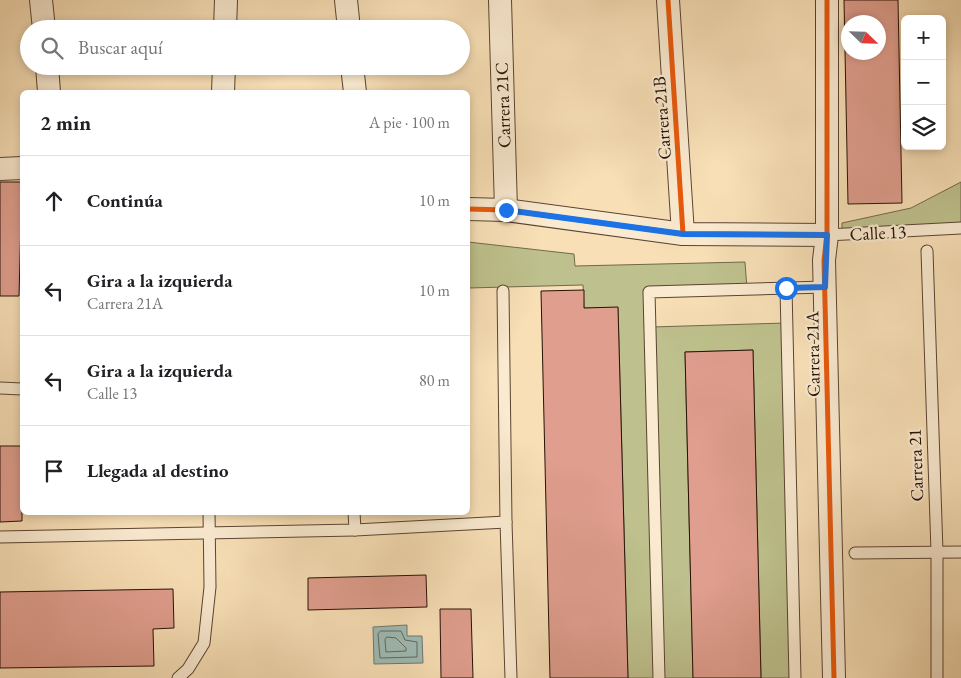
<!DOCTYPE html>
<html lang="es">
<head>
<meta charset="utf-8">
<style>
  :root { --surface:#fff; --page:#f2f2f2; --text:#202124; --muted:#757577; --line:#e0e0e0 }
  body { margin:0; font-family:"EB Garamond",serif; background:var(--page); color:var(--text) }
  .controls { position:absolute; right:15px; top:15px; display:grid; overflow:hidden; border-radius:8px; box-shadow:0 2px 8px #0003 }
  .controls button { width:45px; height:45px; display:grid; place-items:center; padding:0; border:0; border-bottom:1px solid var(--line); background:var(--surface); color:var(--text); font:25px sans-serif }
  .compass { position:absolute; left:841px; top:15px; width:45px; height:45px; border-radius:50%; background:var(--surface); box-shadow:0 2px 8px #0003; rotate:113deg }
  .stop { position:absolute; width:15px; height:15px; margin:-11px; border:4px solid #1a73e8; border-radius:50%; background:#fff }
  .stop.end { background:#1a73e8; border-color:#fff; box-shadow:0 1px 5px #0008 }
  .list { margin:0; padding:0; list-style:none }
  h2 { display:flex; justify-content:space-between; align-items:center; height:65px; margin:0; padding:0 20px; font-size:21px }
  h2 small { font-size:16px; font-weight:400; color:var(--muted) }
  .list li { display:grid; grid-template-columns:32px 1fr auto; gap:15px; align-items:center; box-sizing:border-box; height:90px; padding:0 20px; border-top:1px solid var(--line) }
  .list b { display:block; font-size:19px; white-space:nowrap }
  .list p { margin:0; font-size:16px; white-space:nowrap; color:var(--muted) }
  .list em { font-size:16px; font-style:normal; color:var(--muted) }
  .icon { flex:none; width:28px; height:28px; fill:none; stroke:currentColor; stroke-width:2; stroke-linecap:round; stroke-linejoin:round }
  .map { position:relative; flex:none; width:961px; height:678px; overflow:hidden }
  .search { position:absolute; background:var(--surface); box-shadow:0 2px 8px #0003; left:20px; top:20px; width:450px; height:55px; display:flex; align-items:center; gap:12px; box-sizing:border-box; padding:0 18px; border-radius:28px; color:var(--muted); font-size:19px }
  .panel { position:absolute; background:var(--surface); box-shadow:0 2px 8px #0003; left:20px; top:90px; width:450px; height:425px; border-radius:8px }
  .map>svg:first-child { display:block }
  .green { fill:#bec18d; stroke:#72694a }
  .water { fill:#9fbcb5; stroke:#6f786f }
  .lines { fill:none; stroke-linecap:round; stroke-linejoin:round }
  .shore { stroke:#62665e; stroke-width:1 }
  .building { fill:#e09e8e; stroke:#261106; fill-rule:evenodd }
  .lane-casing { stroke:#5a4432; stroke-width:13 }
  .street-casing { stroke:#5a4432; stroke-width:24 }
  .lane { stroke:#faead0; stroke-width:11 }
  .street { stroke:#faead0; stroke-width:22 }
  .cycleway-casing { stroke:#faead0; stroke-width:8 }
  .cycleway { stroke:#e8590c; stroke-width:5 }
  .route { stroke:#1a73e8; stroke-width:6 }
  .labels { text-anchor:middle; stroke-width:4.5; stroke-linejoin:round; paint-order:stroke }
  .street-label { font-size:18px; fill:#261106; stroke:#faead0 }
</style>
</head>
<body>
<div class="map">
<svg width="961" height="678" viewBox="0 0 961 678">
  <rect width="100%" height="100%" fill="#f8dfb6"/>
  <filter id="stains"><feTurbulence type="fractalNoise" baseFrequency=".004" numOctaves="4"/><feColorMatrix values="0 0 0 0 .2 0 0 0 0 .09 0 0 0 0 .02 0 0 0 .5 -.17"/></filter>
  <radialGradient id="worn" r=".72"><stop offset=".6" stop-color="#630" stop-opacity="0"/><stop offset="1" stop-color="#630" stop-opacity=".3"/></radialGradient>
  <g class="green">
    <polygon points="961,182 961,228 842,235 842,223 911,208"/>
    <polygon points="468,242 574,254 575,266 745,262 747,289 649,292 651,327 786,323 795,678 761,678 753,350 685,352 693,678 628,678 618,308 584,308 583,285 468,288"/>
  </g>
  <polygon class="water" points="407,625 407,636 422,636 423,663 374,664 373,627"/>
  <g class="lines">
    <g class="shore">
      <polygon points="381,631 401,631 405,640 417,642 417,657 380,658 378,634"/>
      <polygon points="387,637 396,638 406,648 406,651 386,652 385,640"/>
    </g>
  </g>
  <g class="building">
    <path d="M844 0H898L902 203 848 204ZM848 22H878V52H848Z"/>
    <polygon points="0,182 22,182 19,296 0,296"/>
    <polygon points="584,290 584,308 618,307 628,678 550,678 541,291"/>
    <polygon points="753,350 761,678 693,678 685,352"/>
    <polygon points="0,446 22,446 22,521 0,522"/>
    <polygon points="426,575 427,607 308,610 308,578"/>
    <polygon points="173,589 174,628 153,629 154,666 0,668 0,592"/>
    <polygon points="440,609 471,609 473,678 441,678"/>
  </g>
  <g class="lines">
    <g class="lane-casing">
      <g id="lane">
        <polyline points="827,235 961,228"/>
        <polyline points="927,251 937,552 937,678"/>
        <polyline points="786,288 795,678"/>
        <polyline points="503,291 506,522 511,678"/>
        <polyline points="0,388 22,389"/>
        <polyline points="354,512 355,530"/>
        <polyline points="0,537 355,530 506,522"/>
        <polyline points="855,553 961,552"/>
        <polyline points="178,678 188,669 204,643 210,587 209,512"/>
        <polyline points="659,678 649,292 825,287"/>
      </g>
    </g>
    <g class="street-casing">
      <g id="street">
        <polyline points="41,0 44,29"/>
        <polyline points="346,0 349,29"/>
        <polyline points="500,0 506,210"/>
        <polyline points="668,0 683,234"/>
        <polyline points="827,0 827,235 824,260 834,678"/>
        <polyline points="225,29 226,0"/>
        <polyline points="47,66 49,92"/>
        <polyline points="352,66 355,92"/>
        <polyline points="223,92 224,66"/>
        <polyline points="0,169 22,168"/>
        <polyline points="468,209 506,210 683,234 827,235"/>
      </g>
    </g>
    <use href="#lane" class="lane"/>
    <use href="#street" class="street"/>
    <g class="cycleway-casing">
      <g id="cycleway">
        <polyline points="668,0 683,234"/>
        <polyline points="827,0 827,235 824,260 834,678"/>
        <polyline points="468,209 506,210 683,234 827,235"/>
      </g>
    </g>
    <use href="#cycleway" class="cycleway"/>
  </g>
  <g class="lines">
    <polyline class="route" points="506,210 683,234 827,235 825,287 786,288"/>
  </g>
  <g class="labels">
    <g class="street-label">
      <text transform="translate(503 105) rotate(-92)" y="6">Carrera 21C</text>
      <text transform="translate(662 118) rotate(-94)" y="6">Carrera 21B</text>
      <text transform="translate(878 233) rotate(-3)" y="6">Calle 13</text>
      <text transform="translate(813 354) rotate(-91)" y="6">Carrera 21A</text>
      <text transform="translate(916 465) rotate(-92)" y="6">Carrera 21</text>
    </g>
  </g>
  <rect width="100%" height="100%" filter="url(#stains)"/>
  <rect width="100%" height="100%" fill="url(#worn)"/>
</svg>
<div class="controls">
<button>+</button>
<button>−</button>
<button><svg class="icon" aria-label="layers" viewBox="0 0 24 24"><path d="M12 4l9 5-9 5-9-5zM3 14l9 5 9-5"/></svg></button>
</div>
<svg class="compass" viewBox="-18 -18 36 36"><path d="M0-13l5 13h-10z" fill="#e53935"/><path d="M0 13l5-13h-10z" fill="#757577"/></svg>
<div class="stop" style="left:786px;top:288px"></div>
<div class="stop end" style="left:506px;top:210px"></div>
<div class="search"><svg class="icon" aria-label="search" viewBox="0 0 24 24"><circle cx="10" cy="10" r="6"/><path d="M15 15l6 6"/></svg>Buscar aquí</div>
<section class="panel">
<h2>2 min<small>A pie · 100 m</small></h2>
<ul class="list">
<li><svg class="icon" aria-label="ahead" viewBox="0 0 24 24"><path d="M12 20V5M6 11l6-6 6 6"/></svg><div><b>Continúa</b></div><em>10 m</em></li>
<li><svg class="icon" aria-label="left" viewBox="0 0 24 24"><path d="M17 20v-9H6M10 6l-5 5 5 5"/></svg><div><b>Gira a la izquierda</b><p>Carrera 21A</p></div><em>10 m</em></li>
<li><svg class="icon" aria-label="left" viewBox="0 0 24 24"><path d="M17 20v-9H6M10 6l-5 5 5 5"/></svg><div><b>Gira a la izquierda</b><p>Calle 13</p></div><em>80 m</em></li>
<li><svg class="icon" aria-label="arrive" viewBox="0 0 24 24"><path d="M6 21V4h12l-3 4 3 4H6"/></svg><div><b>Llegada al destino</b></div></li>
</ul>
</section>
</div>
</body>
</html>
